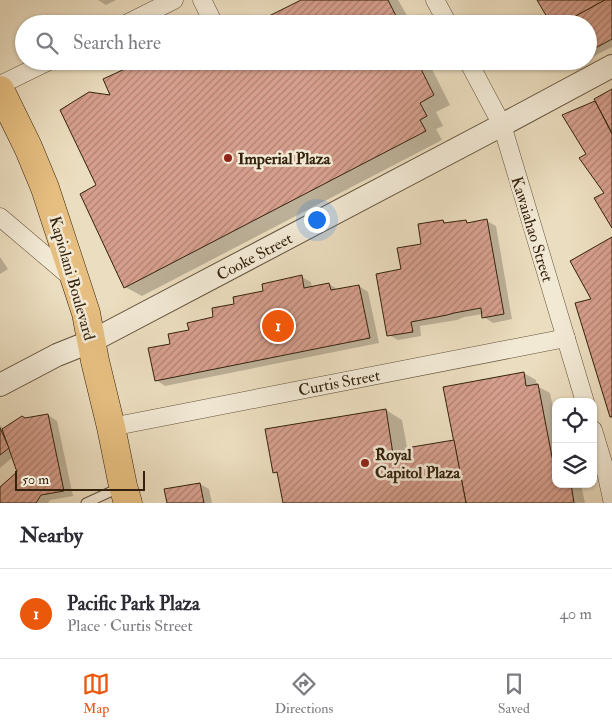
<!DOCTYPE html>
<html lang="en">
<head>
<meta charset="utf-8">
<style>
  :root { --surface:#fff; --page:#f7f7f7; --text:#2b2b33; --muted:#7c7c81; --line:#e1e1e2; --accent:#ea580c }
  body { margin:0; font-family:"IM FELL Double Pica",serif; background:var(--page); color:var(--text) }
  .controls { position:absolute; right:15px; bottom:15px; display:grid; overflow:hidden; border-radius:10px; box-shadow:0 1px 4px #0004 }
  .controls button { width:45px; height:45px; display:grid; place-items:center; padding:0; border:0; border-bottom:1px solid var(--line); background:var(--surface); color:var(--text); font:25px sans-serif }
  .scale { position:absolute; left:15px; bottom:12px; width:130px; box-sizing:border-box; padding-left:5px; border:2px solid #34220d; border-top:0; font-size:14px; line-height:18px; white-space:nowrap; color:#34220d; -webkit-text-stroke:4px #f2e9d5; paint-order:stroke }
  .you { position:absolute; left:316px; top:219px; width:18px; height:18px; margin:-12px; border:4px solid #fff; border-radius:50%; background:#1a73e8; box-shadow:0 0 0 8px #1a73e833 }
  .badge { display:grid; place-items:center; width:32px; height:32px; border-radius:50%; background:var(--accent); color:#fff; font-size:16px; font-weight:700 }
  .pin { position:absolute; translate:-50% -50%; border:2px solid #fff; box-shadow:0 1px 5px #0006 }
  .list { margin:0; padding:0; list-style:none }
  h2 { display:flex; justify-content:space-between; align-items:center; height:65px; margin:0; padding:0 20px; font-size:21px }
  h2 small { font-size:16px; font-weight:400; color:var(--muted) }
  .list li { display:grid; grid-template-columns:32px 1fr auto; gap:15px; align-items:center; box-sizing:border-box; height:90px; padding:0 20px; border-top:1px solid var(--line) }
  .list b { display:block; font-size:19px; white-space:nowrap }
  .list p { margin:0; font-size:16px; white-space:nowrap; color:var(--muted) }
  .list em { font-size:16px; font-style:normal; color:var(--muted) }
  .icon { flex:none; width:28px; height:28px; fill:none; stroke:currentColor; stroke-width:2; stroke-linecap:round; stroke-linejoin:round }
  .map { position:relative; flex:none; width:612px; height:503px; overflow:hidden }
  .search { position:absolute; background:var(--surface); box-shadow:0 1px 4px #0004; left:15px; right:15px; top:15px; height:55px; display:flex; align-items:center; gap:12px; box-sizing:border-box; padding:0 18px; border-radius:28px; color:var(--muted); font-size:19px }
  .sheet { height:155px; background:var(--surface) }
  nav { display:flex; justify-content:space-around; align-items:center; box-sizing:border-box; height:70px; border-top:1px solid var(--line); background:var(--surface); font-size:14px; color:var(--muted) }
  nav a { display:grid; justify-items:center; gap:2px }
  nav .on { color:var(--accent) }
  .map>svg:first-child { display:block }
  .shadow { fill:#0003 }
  .building { fill:url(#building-hatch); stroke:#34220d }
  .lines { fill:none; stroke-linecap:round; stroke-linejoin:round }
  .service-casing { stroke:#62513a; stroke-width:11 }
  .minor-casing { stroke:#62513a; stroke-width:19 }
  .tertiary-casing { stroke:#62513a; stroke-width:24 }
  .primary-casing { stroke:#34220d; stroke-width:29 }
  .service { stroke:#f2e9d5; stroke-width:9 }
  .minor { stroke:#f2e9d5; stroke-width:18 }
  .tertiary { stroke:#f2e9d5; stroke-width:22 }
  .primary { stroke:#e6be80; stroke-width:28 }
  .poi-dot { fill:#8f2418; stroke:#f2e9d5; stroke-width:2 }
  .labels { text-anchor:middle; stroke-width:5; stroke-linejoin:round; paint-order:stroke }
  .poi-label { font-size:16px; font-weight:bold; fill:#34220d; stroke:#f2e9d5; text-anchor:start }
  .street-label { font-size:16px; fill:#34220d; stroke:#f2e9d5 }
</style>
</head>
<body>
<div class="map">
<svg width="612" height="503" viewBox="0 0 612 503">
  <defs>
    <pattern id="building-hatch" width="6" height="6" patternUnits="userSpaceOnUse" patternTransform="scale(1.25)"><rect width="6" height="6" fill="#d69f8d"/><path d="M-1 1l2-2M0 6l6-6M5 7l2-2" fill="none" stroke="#ae8172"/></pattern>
  </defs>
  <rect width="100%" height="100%" fill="#ebddbf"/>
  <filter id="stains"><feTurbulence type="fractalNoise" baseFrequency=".004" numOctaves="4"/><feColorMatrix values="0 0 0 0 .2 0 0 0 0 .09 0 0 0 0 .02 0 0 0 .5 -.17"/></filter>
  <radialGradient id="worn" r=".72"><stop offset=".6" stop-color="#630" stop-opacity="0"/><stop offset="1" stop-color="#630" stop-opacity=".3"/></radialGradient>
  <g class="shadow">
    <polygon points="98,0 116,0 106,5"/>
    <polygon points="304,0 398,0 412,24 256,24"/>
    <polygon points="539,0 612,0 612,47 588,59 588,24"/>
    <polygon points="130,61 428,61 450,105 436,112 443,126 436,129 442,140 142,296 125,287 98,186 112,97 128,69"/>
    <polygon points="574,61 585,61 579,64"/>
    <polygon points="443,221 448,224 466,221 470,224 487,221 496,226 512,319 493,323 484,317 483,314 464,317 457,320 420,326 421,336 398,340 389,335 402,270"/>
    <polygon points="0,257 8,269 0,274"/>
    <polygon points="302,277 311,282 312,288 329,284 339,290 359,286 368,292 379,343 165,386 156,380 172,344 191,331 215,318 236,305"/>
    <polygon points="524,373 536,380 537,386 550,393 556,421 556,484 581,484 585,503 284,503 279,475 274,472 386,410 402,420 408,453 455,441"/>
    <polygon points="48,415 57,421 73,496 50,500 48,503 0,503 0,489 18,473 13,457 0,468 0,425 4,429 26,420"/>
    <polygon points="200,484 209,489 212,503 168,503"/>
  </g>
  <g class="building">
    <polygon points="301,0 388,0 400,24 253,24"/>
    <polygon points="537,0 605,0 561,24 551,24"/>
    <polygon points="605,0 612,0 612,39 588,52 588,24 561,24"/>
    <polygon points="129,61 417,61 434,95 420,103 427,116 420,120 426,131 124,288 80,194 96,185 60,110 89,92 110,95 103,79 127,68"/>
    <polygon points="612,89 612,133 594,99"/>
    <polygon points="595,101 612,134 612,228 594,198 604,193 579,158 586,154 562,115"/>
    <polygon points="487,219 504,314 482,318 481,308 454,313 447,315 411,322 413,332 387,336 376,274 401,269 397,248 421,244 418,224 443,220 444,223 466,220 467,223"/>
    <polygon points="612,237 612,417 610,417 575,303 591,299 570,261"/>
    <polygon points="302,275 304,288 329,283 331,290 359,285 370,338 155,381 148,348 170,344 168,334 189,330 187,323 213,317 212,308 234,304 233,297 263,291 262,284"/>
    <polygon points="524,372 526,386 538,384 553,462 556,461 556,484 571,484 574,503 466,503 443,387"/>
    <polygon points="386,409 393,454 412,451 412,447 454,440 466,503 283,503 277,472 273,473 265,429"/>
    <polygon points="48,414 64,491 41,495 36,503 0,503 0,487 17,472 2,429 22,416 25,418"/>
    <polygon points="0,428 9,448 0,455"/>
    <polygon points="200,483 204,503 167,503 164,489"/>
  </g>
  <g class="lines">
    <g class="service-casing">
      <polyline id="service" points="86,503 121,487"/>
    </g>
    <g class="minor-casing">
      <g id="minor">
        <polyline points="202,0 214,24"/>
        <polyline points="435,0 448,24"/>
        <polyline points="126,24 174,0"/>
        <polyline points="468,61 502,125 585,402"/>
        <polyline points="0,85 49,61"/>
        <polyline points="0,217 73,279"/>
        <polyline points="111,427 566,338"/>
        <polyline points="593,430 607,476 612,499"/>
      </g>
    </g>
    <g class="tertiary-casing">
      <polyline id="tertiary" points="0,385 57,355 92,341 502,125 612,66"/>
    </g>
    <g class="primary-casing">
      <polyline id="primary" points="0,90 28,147 45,188 86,313 95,361 111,427 123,486 128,503"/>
    </g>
    <use href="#service" class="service"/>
    <use href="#minor" class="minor"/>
    <use href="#tertiary" class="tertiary"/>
    <use href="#primary" class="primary"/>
  </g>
  <g class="poi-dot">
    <circle cx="228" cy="158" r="5"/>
    <circle cx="365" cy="463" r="5"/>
  </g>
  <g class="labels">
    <g class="poi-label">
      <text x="238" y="164">Imperial Plaza</text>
      <text x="375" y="460">Royal<tspan x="375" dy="18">Capitol Plaza</tspan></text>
    </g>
    <g class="street-label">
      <text transform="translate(533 229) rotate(73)" y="6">Kawaiahao Street</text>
      <text transform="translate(254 256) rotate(-28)" y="6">Cooke Street</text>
      <text transform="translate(73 278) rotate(74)" y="6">Kapiolani Boulevard</text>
      <text transform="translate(339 382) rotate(-11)" y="6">Curtis Street</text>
    </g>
  </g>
  <rect width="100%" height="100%" filter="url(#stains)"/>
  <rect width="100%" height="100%" fill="url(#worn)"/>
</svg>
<div class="controls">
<button><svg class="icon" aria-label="locate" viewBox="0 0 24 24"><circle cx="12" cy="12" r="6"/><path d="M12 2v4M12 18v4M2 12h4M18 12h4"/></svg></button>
<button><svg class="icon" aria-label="layers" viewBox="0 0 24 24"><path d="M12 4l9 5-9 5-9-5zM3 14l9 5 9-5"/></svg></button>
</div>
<div class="scale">50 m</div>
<div class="you"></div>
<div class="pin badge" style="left:278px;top:326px">1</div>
<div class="search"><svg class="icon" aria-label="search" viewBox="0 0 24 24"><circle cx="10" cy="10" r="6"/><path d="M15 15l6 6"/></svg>Search here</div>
</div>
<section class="sheet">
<h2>Nearby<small></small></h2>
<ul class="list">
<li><span class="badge">1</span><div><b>Pacific Park Plaza</b><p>Place · Curtis Street</p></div><em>40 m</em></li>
</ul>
</section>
<nav>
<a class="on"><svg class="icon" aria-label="map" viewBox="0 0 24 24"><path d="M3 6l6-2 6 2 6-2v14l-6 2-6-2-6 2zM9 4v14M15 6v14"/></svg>Map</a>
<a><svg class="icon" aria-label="directions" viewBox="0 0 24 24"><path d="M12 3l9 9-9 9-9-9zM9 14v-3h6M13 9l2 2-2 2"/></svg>Directions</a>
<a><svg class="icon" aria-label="saved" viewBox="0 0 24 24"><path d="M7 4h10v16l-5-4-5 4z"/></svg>Saved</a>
</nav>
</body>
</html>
